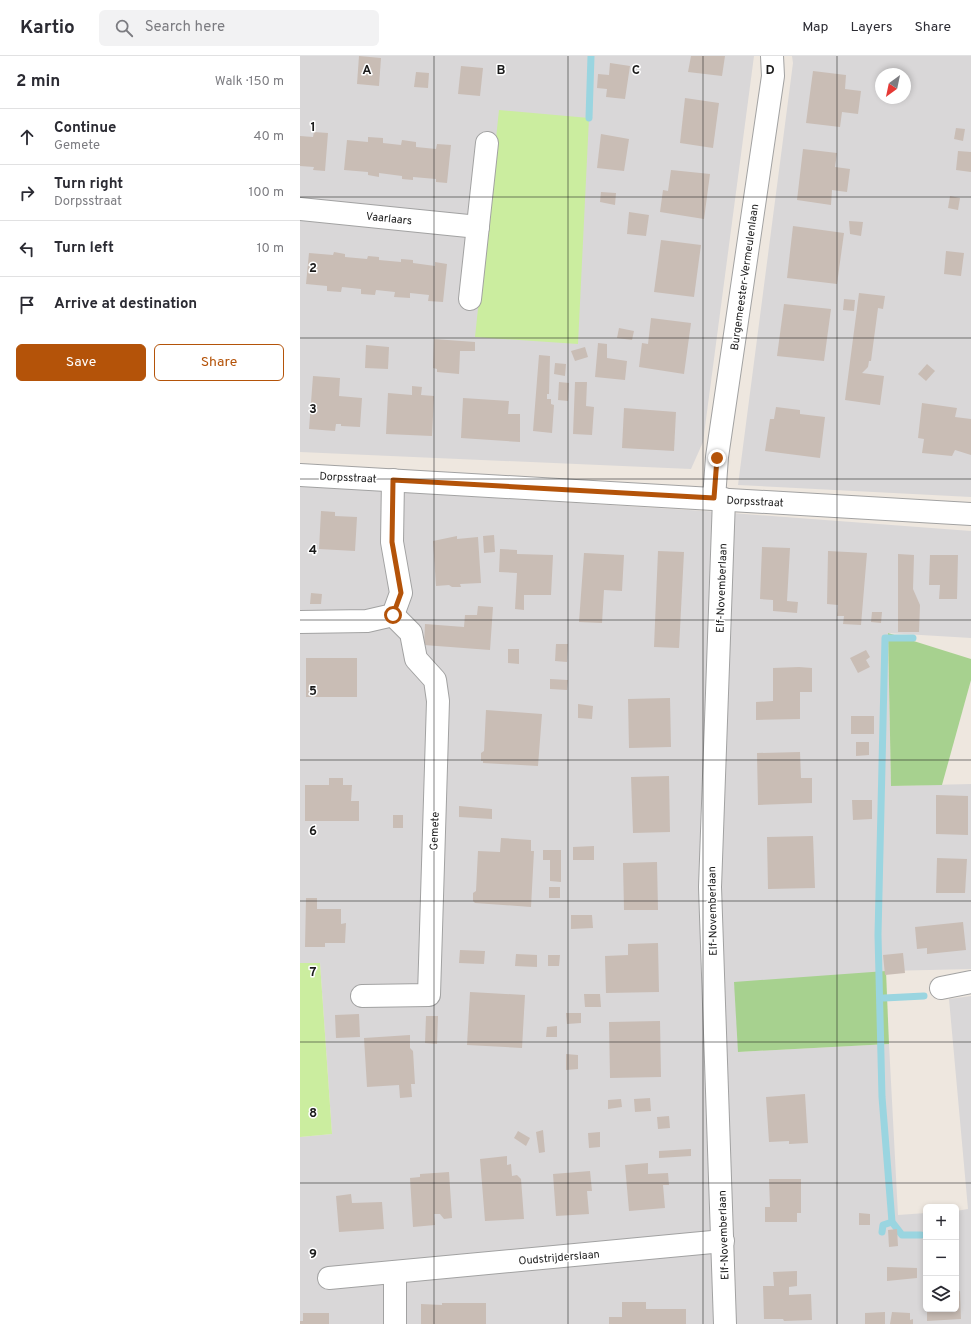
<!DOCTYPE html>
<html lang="en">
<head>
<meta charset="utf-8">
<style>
  :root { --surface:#fff; --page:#f2f2f3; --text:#2b2b33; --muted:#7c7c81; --line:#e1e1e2; --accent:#b45309 }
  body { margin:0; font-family:Overpass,sans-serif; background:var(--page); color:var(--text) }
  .controls { position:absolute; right:12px; bottom:12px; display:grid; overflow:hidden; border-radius:6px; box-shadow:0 2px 6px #0003 }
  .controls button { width:36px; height:36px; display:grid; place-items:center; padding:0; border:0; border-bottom:1px solid var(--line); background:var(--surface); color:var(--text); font:20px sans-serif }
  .compass { position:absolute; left:575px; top:12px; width:36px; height:36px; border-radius:50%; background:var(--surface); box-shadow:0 2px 6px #0003; rotate:213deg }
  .stop { position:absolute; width:12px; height:12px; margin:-9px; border:3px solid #b45309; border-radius:50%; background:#fff }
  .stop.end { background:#b45309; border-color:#fff; box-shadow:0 1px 4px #0008 }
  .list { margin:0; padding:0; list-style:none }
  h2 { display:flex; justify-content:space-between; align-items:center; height:52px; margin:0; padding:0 16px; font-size:17px }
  h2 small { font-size:13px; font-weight:400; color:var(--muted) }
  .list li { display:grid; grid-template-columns:26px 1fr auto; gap:12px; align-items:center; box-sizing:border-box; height:56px; padding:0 16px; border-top:1px solid var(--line) }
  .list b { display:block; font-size:15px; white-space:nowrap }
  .list p { margin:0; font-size:13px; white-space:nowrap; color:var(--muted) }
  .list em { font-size:13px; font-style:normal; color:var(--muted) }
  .actions { display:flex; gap:8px; padding:12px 16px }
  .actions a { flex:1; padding:9px 0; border:1px solid var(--accent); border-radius:6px; text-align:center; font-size:14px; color:var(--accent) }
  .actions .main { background:var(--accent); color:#fff }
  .icon { flex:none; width:22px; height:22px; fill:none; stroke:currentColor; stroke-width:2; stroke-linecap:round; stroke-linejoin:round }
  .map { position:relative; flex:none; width:671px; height:1268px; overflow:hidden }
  header { display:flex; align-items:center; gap:24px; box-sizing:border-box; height:56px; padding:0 20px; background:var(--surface); border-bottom:1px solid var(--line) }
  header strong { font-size:19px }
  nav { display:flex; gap:22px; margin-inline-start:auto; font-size:14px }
  .search { width:280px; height:36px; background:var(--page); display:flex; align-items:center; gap:10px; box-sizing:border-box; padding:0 14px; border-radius:6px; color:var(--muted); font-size:15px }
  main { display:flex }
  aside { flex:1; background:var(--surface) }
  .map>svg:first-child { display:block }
  .residential { fill:#d9d7d8; fill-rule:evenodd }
  .grass { fill:#cbed9f }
  .forest { fill:#a7d18f }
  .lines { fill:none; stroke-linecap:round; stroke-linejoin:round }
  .stream { stroke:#9ad5e0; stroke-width:7 }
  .building { fill:#c9bdb5 }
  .minor-casing { stroke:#a2a2a2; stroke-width:24 }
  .minor { stroke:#fff; stroke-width:22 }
  .route { stroke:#b45309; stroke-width:5 }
  .grid { fill:none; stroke:#1b1b1b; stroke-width:1; stroke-opacity:0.55 }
  .labels { text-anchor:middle; stroke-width:3; stroke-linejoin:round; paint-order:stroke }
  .street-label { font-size:11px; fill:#1b1b1b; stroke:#fff }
  .grid-label { font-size:13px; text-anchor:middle; font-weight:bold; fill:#1b1b1b; stroke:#fff; stroke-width:3; stroke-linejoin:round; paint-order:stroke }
</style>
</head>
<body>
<header>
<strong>Kartio</strong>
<div class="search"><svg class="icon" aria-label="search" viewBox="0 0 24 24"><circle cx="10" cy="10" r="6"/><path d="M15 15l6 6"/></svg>Search here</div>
<nav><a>Map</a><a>Layers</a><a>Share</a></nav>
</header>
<main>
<aside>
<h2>2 min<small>Walk · 150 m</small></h2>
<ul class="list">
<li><svg class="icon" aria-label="ahead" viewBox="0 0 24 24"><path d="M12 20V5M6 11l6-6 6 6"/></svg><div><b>Continue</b><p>Gemete</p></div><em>40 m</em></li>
<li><svg class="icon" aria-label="right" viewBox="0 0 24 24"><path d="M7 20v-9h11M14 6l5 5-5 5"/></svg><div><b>Turn right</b><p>Dorpsstraat</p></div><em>100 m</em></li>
<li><svg class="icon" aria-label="left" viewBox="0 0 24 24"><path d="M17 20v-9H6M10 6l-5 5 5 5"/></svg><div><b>Turn left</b></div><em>10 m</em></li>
<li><svg class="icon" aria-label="arrive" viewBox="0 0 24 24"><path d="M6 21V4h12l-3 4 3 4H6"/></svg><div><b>Arrive at destination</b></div></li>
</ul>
<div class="actions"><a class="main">Save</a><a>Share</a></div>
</aside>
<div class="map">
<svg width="671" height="1268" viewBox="0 0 671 1268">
  <rect width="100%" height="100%" fill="#eee7df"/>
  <g class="residential">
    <polygon points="0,0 454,0 403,386 391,413 0,396"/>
    <path d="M492 0H671V441L438 429 493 7ZM581 18H605V42H581Z"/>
    <polygon points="0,430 405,455 671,475 671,582 588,577 591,730 671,728 671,913 586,915 438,996 589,988 598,1159 626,1157 626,1253 656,1253 656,1155 668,1153 649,943 671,940 671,1268 0,1268 0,1081 32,1078 20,907 0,907"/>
  </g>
  <g class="grass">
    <polygon points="199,54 289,62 278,288 175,281"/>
    <polygon points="0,907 20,907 32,1078 0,1081"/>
  </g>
  <g class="forest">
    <polygon points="588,577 671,603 671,624 642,729 591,730"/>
    <polygon points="586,915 589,988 438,996 434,926"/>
  </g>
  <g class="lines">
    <g class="stream">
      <polyline points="289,62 291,0"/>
      <polyline points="613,582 585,582 578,879 582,1041 592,1166 602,1179 621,1179"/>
      <polyline points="584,942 624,940"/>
      <polyline points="582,1176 583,1169 592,1166"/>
    </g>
  </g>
  <g class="building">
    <polygon points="59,0 81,2 79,30 57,28"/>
    <polygon points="391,0 425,0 422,20 388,16"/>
    <polygon points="310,7 330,10 325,43 306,41 307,33 297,32 298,18 309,19"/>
    <polygon points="161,10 183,12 180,40 158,38"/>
    <polygon points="513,15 546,19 545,33 561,35 558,58 542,56 540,71 506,67"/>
    <polygon points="116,16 129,17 128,32 114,31"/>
    <polygon points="385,42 419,47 413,92 380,87"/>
    <polygon points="656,72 665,73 663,85 654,83"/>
    <polygon points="14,76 28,77 25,115 13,114 14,111 0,110 0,80 13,81"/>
    <polygon points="301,78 329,83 324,115 297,112"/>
    <polygon points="68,81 83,82 83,87 101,89 102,84 116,86 116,91 136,93 137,88 151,89 147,127 136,126 136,123 113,121 113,124 102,123 102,120 79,117 79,121 68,119 68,116 44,114 47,84 68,86"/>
    <polygon points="503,93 537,97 535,111 550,113 547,136 532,134 531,149 497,144"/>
    <polygon points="658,95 671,96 671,116 656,114"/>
    <polygon points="371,114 410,118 404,163 360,156 363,134 368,135"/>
    <polygon points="301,136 316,137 315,149 300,146"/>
    <polygon points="650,140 660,142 658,154 648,152"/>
    <polygon points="329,156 349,159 346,180 327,178"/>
    <polygon points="549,165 563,166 561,180 550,178"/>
    <polygon points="493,170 544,177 537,228 487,222"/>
    <polygon points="361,184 401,189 394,241 354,236"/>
    <polygon points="646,195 664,197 661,220 644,218"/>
    <polygon points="34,196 45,198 45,201 67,203 68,200 79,201 79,204 101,206 101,203 113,204 113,207 135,210 135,206 147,208 143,246 128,245 129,239 110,237 110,242 94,241 95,236 76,234 75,239 61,238 61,233 42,231 41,236 27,235 27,230 6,228 9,197 33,199"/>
    <polygon points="559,237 585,240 583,253 578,252 571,305 569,305 568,311 562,317 584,320 580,349 545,344"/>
    <polygon points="544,243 555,244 554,255 543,254"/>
    <polygon points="484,248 531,253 524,305 477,300"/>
    <polygon points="351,262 391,267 384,318 339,311 342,287 348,288"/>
    <polygon points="319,272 334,275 332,284 317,282"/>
    <polygon points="134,283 175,286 175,295 160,295 159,318 137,316 137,313 133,312"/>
    <polygon points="298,287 307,288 307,302 327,305 325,324 295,321"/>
    <polygon points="66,289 89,291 88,313 65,312"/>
    <polygon points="285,291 288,301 275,305 271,295"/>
    <polygon points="239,299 250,300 249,338 247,338 247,343 251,343 251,348 254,349 252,377 233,375"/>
    <polygon points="255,307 266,308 265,320 254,318"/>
    <polygon points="627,308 635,315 626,325 618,318"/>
    <polygon points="13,320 40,322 39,340 62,342 60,371 41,370 41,368 36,368 35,375 9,373"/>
    <polygon points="259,326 269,327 268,345 258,344"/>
    <polygon points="275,326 287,326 286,350 294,351 292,379 273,378"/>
    <polygon points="112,330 122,331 121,339 134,340 132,380 86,378 88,337 112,339"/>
    <polygon points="163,342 209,345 208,358 220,358 220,386 161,382"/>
    <polygon points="622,347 657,352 655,361 671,363 671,399 655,394 652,400 622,397 624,383 618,382"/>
    <polygon points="476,351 500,354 500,358 525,361 520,402 465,395 470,363 474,363"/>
    <polygon points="324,352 376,356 374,395 322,392"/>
    <polygon points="21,455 35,456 35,460 57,461 55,495 19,493"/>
    <polygon points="194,479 195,496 184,497 183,480"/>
    <polygon points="157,480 157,483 178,481 181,527 160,528 161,531 152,531 149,529 136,530 133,485"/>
    <polygon points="462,491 490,492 487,545 498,546 497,557 473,555 473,544 460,543"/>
    <polygon points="200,493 217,494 217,498 253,499 251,539 224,539 224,554 215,553 217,517 199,516"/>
    <polygon points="358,495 384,496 379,592 354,591"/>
    <polygon points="528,495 567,497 561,569 543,568 544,560 537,560 538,549 527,548"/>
    <polygon points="284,497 324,499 322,535 304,534 302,567 279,566"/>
    <polygon points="598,498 614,499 613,533 620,549 619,576 598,576"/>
    <polygon points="630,499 658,499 657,543 639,543 640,529 629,529"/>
    <polygon points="11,537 22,538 21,548 10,548"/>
    <polygon points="178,550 193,551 190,594 124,589 125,568 164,571 165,559 177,559"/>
    <polygon points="572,556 582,556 581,567 571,566"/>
    <polygon points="256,588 268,588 267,606 255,605"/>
    <polygon points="208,593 219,593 219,608 208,607"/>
    <polygon points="566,594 570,601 566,604 570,611 558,617 550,602"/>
    <rect x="6" y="602" width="51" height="39"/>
    <polygon points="499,611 512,612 512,636 500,636 500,663 456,664 456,646 473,645 473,612"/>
    <polygon points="250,623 268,624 267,634 250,633"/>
    <polygon points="370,642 371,691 329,692 328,643"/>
    <polygon points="278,648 293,650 292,663 278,662"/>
    <polygon points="186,654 242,658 238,710 183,707 183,705 181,705 181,697 184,695"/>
    <rect x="551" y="660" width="23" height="18"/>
    <polygon points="556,686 569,686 569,699 556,700"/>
    <polygon points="500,696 501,722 512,722 512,747 458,749 457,697"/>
    <polygon points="369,720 370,776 333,777 331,721"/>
    <polygon points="29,722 43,722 43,729 52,729 51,745 59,745 59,765 5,765 5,729 29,729"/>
    <polygon points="636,739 668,740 668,779 636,778"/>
    <polygon points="552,744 572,744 572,763 553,764"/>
    <polygon points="159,750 192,753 192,763 159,761"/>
    <rect x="93" y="759" width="10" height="13"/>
    <polygon points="513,780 515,832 468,833 467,781"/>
    <polygon points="201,782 231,784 231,795 234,795 231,851 175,847 173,845 173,837 176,835 178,795 200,796"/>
    <polygon points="294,790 294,804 273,804 273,791"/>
    <polygon points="243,794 261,794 261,826 250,825 250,804 243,804"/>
    <polygon points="637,802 667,803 665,837 636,837"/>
    <polygon points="357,806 358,854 324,854 323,807"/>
    <rect x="249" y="831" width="11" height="11"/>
    <polygon points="6,842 17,842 17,853 41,853 41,868 46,867 45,887 25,887 25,891 5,891"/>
    <polygon points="271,859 292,859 293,872 271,873"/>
    <polygon points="663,866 666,894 627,898 627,892 617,893 615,871"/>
    <polygon points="358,887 359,936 306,937 305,900 328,899 328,888"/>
    <polygon points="160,894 185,895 184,908 159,907"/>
    <polygon points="603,897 605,917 585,919 583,899"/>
    <polygon points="216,898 237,899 237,911 215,910"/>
    <polygon points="248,899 260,899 259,910 248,910"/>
    <polygon points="170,936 225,939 222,992 167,989"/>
    <polygon points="284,938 300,938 301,951 285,951"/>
    <polygon points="266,957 281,957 281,967 267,968"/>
    <polygon points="59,958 60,981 36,982 35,959"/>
    <polygon points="126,960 138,960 137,988 125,987"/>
    <polygon points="360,965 361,1021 310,1022 309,966"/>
    <polygon points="257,970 257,981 246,981 247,971"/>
    <polygon points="110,979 110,992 113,995 115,1028 111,1028 112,1041 100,1042 99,1029 67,1031 64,982"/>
    <polygon points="266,998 278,999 278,1013 266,1014"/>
    <polygon points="505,1038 508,1087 489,1088 489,1085 469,1086 466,1041"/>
    <polygon points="350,1042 351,1055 335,1056 334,1043"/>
    <polygon points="321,1043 322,1051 308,1053 308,1044"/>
    <polygon points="369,1060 370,1072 358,1073 357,1061"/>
    <polygon points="243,1074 245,1096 239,1097 236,1076"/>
    <polygon points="218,1075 230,1082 226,1090 214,1082"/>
    <polygon points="300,1076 300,1091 289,1092 288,1077"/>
    <polygon points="391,1093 391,1100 359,1102 359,1095"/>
    <polygon points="207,1100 207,1109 211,1108 212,1120 217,1119 221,1123 224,1163 185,1165 180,1103"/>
    <polygon points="348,1107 348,1118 368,1117 369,1129 363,1129 365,1152 329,1155 325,1109"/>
    <polygon points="290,1115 292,1135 287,1135 289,1158 256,1160 253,1118"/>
    <polygon points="149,1116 152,1162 144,1163 140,1158 134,1158 135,1169 113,1171 110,1122 120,1121 120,1118"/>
    <polygon points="469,1123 501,1123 501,1157 497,1157 497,1166 465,1166 465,1151 470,1151"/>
    <polygon points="51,1138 52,1147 82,1146 84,1173 39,1176 36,1140"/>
    <polygon points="559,1157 570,1158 570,1169 559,1169"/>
    <polygon points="597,1173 598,1190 589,1191 588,1174"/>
    <polygon points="658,1182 659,1210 656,1210 656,1183"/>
    <polygon points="587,1211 617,1212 617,1222 587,1225"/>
    <polygon points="497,1215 497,1230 489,1231 489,1239 511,1238 512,1264 484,1265 483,1263 464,1263 463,1230 474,1230 473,1216"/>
    <polygon points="660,1235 661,1263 627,1265 627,1253 656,1253 656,1236"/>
    <polygon points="322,1246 346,1246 346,1253 386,1253 386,1268 309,1268 309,1261 322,1261"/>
    <polygon points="142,1247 186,1247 186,1268 121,1268 121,1248 142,1249"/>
    <polygon points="585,1256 585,1268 565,1268 565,1257"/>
    <polygon points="592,1256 610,1257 610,1264 613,1263 613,1268 590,1268"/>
    <polygon points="3,1257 29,1257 29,1268 0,1268 0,1265 3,1265"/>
  </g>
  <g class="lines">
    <g class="minor-casing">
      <g id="minor">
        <polyline points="0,153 178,171"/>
        <polyline points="170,243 187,87"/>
        <polyline points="0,419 671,458"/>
        <polyline points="414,442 417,401 473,20 472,0"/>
        <polyline points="424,443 410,831 425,1268"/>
        <polyline points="0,566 67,565 93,559 101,537 92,486 93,424"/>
        <polyline points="641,932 671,926"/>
        <polyline points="62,940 129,939 138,645 135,624 116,603 111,577 93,559"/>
        <polyline points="29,1222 423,1185"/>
        <polyline points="95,1268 95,1216"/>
      </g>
    </g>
    <use href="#minor" class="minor"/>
  </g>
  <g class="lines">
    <polyline class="route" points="93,559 101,537 92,486 93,424 414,442 417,402"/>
  </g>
  <path class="grid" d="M134 0V1268M268 0V1268M403 0V1268M537 0V1268M0 141H671M0 282H671M0 423H671M0 564H671M0 704H671M0 845H671M0 986H671M0 1127H671"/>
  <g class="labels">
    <g class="street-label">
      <text transform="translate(89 162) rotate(6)" y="4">Vaarlaars</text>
      <text transform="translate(444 221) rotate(-82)" y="4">Burgemeester-Vermeulenlaan</text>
      <text transform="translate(48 421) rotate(3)" y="4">Dorpsstraat</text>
      <text transform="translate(455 445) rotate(3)" y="4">Dorpsstraat</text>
      <text transform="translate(421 532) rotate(-88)" y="4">Elf-Novemberlaan</text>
      <text transform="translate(134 775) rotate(-88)" y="4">Gemete</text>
      <text transform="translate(412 855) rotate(-91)" y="4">Elf-Novemberlaan</text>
      <text transform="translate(423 1179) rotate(-92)" y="4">Elf-Novemberlaan</text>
      <text transform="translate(259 1201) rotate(-5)" y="4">Oudstrijderslaan</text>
    </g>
  </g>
  <g class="grid-label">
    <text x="67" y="18">A</text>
    <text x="201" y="18">B</text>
    <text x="336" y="18">C</text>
    <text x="470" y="18">D</text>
    <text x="13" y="75">1</text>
    <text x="13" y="216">2</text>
    <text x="13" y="357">3</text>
    <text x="13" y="498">4</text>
    <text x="13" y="639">5</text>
    <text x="13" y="779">6</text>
    <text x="13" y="920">7</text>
    <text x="13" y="1061">8</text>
    <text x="13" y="1202">9</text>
  </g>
</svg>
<div class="controls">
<button>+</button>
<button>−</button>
<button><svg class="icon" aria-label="layers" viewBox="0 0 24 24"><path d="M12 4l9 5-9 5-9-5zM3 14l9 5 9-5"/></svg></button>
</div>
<svg class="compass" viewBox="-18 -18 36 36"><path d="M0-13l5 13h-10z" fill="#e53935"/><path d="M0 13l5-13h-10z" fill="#7c7c81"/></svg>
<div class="stop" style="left:93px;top:559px"></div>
<div class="stop end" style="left:417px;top:402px"></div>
</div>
</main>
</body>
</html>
